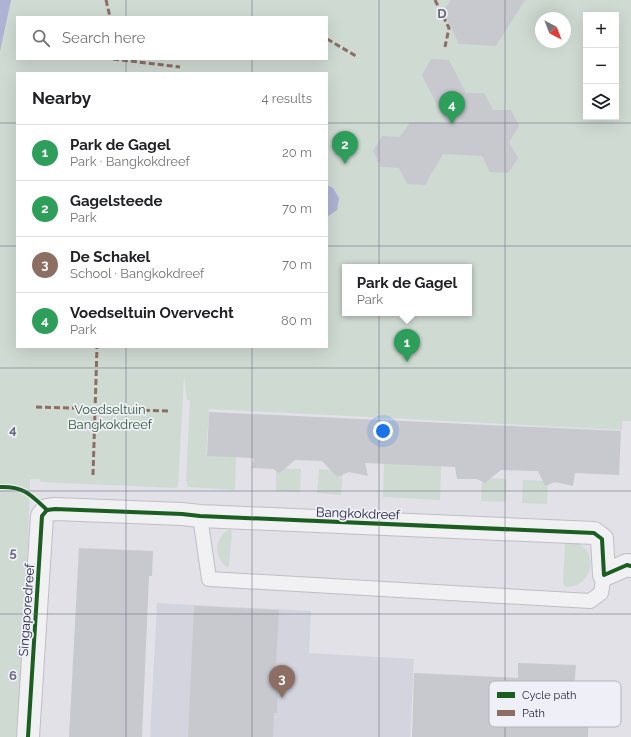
<!DOCTYPE html>
<html lang="en">
<head>
<meta charset="utf-8">
<style>
  :root { --surface:#fff; --page:#f2f2f2; --text:#202124; --muted:#757577; --line:#e0e0e0; --accent:#68687b }
  body { margin:0; font-family:Raleway,sans-serif; background:var(--page); color:var(--text) }
  .controls { position:absolute; right:12px; top:12px; display:grid; overflow:hidden; border-radius:0px; box-shadow:0 4px 16px #0002 }
  .controls button { width:36px; height:36px; display:grid; place-items:center; padding:0; border:0; border-bottom:1px solid var(--line); background:var(--surface); color:var(--text); font:20px sans-serif }
  .compass { position:absolute; left:535px; top:12px; width:36px; height:36px; border-radius:50%; background:var(--surface); box-shadow:0 4px 16px #0002; rotate:138deg }
  .you { position:absolute; left:383px; top:431px; width:14px; height:14px; margin:-10px; border:3px solid #fff; border-radius:50%; background:#1a73e8; box-shadow:0 0 0 6px #1a73e833 }
  .badge { display:grid; place-items:center; width:26px; height:26px; border-radius:50%; background:var(--accent); color:#fff; font-size:13px; font-weight:700 }
  .pin { position:absolute; translate:-50% -33px; filter:drop-shadow(0 1px 2px #0008) }
  .pin::after { content:''; position:absolute; top:21px; width:14px; height:12px; background:inherit; clip-path:polygon(0 0,100% 0,50% 100%) }
  .popup { position:absolute; left:342px; top:264px; width:130px; height:52px; box-sizing:border-box; display:grid; place-content:center; border-radius:0px; background:var(--surface); filter:drop-shadow(0 1px 3px #0005); font-size:13px; white-space:nowrap; color:var(--muted) }
  .popup b { font-size:15px; color:var(--text) }
  .popup::after { content:''; position:absolute; left:50%; top:100%; margin-left:-8px; border:8px solid transparent; border-top-color:var(--surface) }
  .list { margin:0; padding:0; list-style:none }
  h2 { display:flex; justify-content:space-between; align-items:center; height:52px; margin:0; padding:0 16px; font-size:17px }
  h2 small { font-size:13px; font-weight:400; color:var(--muted) }
  .list li { display:grid; grid-template-columns:26px 1fr auto; gap:12px; align-items:center; box-sizing:border-box; height:56px; padding:0 16px; border-top:1px solid var(--line) }
  .list b { display:block; font-size:15px; white-space:nowrap }
  .list p { margin:0; font-size:13px; white-space:nowrap; color:var(--muted) }
  .list em { font-size:13px; font-style:normal; color:var(--muted) }
  .icon { flex:none; width:22px; height:22px; fill:none; stroke:currentColor; stroke-width:2; stroke-linecap:round; stroke-linejoin:round }
  .map { position:relative; flex:none; width:631px; height:737px; overflow:hidden }
  .search { position:absolute; background:var(--surface); box-shadow:0 4px 16px #0002; left:16px; top:16px; width:312px; height:44px; display:flex; align-items:center; gap:10px; box-sizing:border-box; padding:0 14px; border-radius:0px; color:var(--muted); font-size:15px }
  .panel { position:absolute; background:var(--surface); box-shadow:0 4px 16px #0002; left:16px; top:72px; width:312px; height:276px; border-radius:0px }
  .map>svg:first-child { display:block }
  .built { fill:#d4d4df }
  .green { fill:#cfdad3; fill-rule:evenodd }
  .water { fill:#aeb2d3 }
  .building { fill:#c8c8cf }
  .lines { fill:none; stroke-linecap:round; stroke-linejoin:round }
  .lane-casing { stroke:#bebec5; stroke-width:16 }
  .street-casing { stroke:#bebec5; stroke-width:24 }
  .lane { stroke:#f1f1f3; stroke-width:14 }
  .street { stroke:#f1f1f3; stroke-width:22 }
  .quiet { stroke:#8d6e63; stroke-width:3; stroke-dasharray:6 3; stroke-linecap:butt }
  .cycleway-casing { stroke:#efeff7; stroke-width:6 }
  .cycleway { stroke:#1b5e20; stroke-width:4 }
  .grid { fill:none; stroke:#68687b; stroke-width:1; stroke-opacity:0.55 }
  .labels { text-anchor:middle; stroke-width:3.5; stroke-linejoin:round; paint-order:stroke }
  .park-label { font-size:13px; fill:#335e3a; stroke:#efeff7 }
  .street-label { font-size:13px; fill:#272741; stroke:#efeff7 }
  .key { fill:#efeff7; stroke:#b3b3c0; stroke-width:1 }
  .key-label { font-size:11px; fill:#272741 }
  .grid-label { font-size:13px; text-anchor:middle; font-weight:bold; fill:#68687b; stroke:#efeff7; stroke-width:3.5; stroke-linejoin:round; paint-order:stroke }
</style>
</head>
<body>
<div class="map">
<svg width="631" height="737" viewBox="0 0 631 737">
  <rect width="100%" height="100%" fill="#e1e1e7"/>
  <polygon class="built" points="157,603 311,611 309,653 414,659 410,737 150,737"/>
  <g class="green">
    <path d="M0 0H631V421H622V430L209 409 206 455 236 457 235 490 188 487 186 481 190 400H187L184 376 178 486 175 488 42 482 39 479H30L22 737H0ZM586 15H616V117H586ZM17 17H327V59H17ZM541 18H565V42H541ZM17 73H327V347H17ZM345 267H469V313H345Z"/>
    <polygon points="384,463 441,466 440,500 383,497"/>
    <polygon points="276,468 301,469 300,492 276,491"/>
    <polygon points="319,469 343,471 341,495 317,493"/>
    <polygon points="482,478 507,479 506,502 481,501"/>
    <polygon points="523,480 548,481 547,504 522,503"/>
    <path d="M230 529 232 531 229 566 227 567C213 557 214 537 230 529Z"/>
    <path d="M568 542C599 542 598 586 566 587L563 583 565 544Z"/>
  </g>
  <g class="water">
    <polygon points="0,0 11,0 0,51"/>
    <polygon points="327,185 333,188 339,198 337,210 327,217"/>
  </g>
  <g class="building">
    <polygon points="451,0 525,0 496,46 459,44 443,11"/>
    <polygon points="431,59 449,60 466,93 484,93 493,110 511,110 519,126 509,142 518,158 508,173 490,172 482,156 443,154 425,185 407,184 399,168 381,167 373,151 382,136 400,137 410,122 446,123 422,75"/>
    <polygon points="209,412 621,431 619,475 575,473 573,486 555,482 545,486 538,471 501,470 485,483 477,479 457,479 455,467 365,463 368,476 349,472 337,477 322,461 295,460 280,473 273,469 252,468 254,458 207,456"/>
    <polygon points="79,548 153,551 152,576 149,576 142,737 69,737"/>
    <polygon points="194,606 279,610 275,683 278,683 277,713 274,713 273,737 188,737"/>
    <polygon points="518,663 576,665 574,689 590,690 588,737 412,737 414,673 518,678"/>
  </g>
  <g class="lines">
    <g class="lane-casing">
      <polyline id="lane" points="200,516 209,579 590,601 601,593 604,575"/>
    </g>
    <g class="street-casing">
      <polyline id="street" points="28,737 42,516 47,510 55,509 182,514 200,516 594,533 602,539 604,575 627,565 631,566"/>
    </g>
    <use href="#lane" class="lane"/>
    <use href="#street" class="street"/>
    <g class="quiet">
      <polyline points="106,0 110,17"/>
      <polyline points="435,0 449,28 445,47"/>
      <polyline points="327,39 356,56"/>
      <polyline points="113,59 180,67"/>
      <polyline points="36,407 169,411"/>
      <polyline points="93,475 97,347"/>
    </g>
    <g class="cycleway-casing">
      <g id="cycleway">
        <path d="M0 487C24 486 31 495 47 510"/>
        <polyline points="47,510 55,509 182,514 200,516 594,533 602,539 604,575 627,565 631,566"/>
        <polyline points="28,737 42,516 47,510"/>
      </g>
    </g>
    <use href="#cycleway" class="cycleway"/>
  </g>
  <path class="grid" d="M126 0V17M252 0V17M379 0V737M505 0V737M126 59V73M252 59V73M0 123H17M327 123H631M0 246H17M327 246H631M126 347V737M252 347V737M0 368H631M0 491H631M0 614H631"/>
  <g class="labels">
    <g class="park-label">
      <text x="110" y="414">Voedseltuin<tspan x="110" dy="15">Bangkokdreef</tspan></text>
    </g>
    <g class="street-label">
      <text transform="translate(358 513) rotate(2)" y="5">Bangkokdreef</text>
      <text transform="translate(26 610) rotate(-86)" y="5">Singaporedreef</text>
    </g>
  </g>
  <rect x="489" y="681" width="132" height="46" rx="6" class="key"/>
  <rect x="497" y="692" width="18" height="6" fill="#1b5e20"/>
  <rect x="497" y="710" width="18" height="6" fill="#8d6e63"/>
  <g class="key-label">
    <text x="522" y="699">Cycle path</text>
    <text x="522" y="717">Path</text>
  </g>
  <g class="grid-label">
    <text x="442" y="18">D</text>
    <text x="13" y="434">4</text>
    <text x="13" y="557">5</text>
    <text x="13" y="680">6</text>
  </g>
</svg>
<div class="controls">
<button>+</button>
<button>−</button>
<button><svg class="icon" aria-label="layers" viewBox="0 0 24 24"><path d="M12 4l9 5-9 5-9-5zM3 14l9 5 9-5"/></svg></button>
</div>
<svg class="compass" viewBox="-18 -18 36 36"><path d="M0-13l5 13h-10z" fill="#e53935"/><path d="M0 13l5-13h-10z" fill="#757577"/></svg>
<div class="you"></div>
<div class="pin badge" style="left:407px;top:362px;background:#2e9e5b">1</div>
<div class="popup"><b>Park de Gagel</b>Park</div>
<div class="pin badge" style="left:345px;top:164px;background:#2e9e5b">2</div>
<div class="pin badge" style="left:282px;top:698px;background:#8d6e63">3</div>
<div class="pin badge" style="left:452px;top:124px;background:#2e9e5b">4</div>
<div class="search"><svg class="icon" aria-label="search" viewBox="0 0 24 24"><circle cx="10" cy="10" r="6"/><path d="M15 15l6 6"/></svg>Search here</div>
<section class="panel">
<h2>Nearby<small>4 results</small></h2>
<ul class="list">
<li><span class="badge" style="background:#2e9e5b">1</span><div><b>Park de Gagel</b><p>Park · Bangkokdreef</p></div><em>20 m</em></li>
<li><span class="badge" style="background:#2e9e5b">2</span><div><b>Gagelsteede</b><p>Park</p></div><em>70 m</em></li>
<li><span class="badge" style="background:#8d6e63">3</span><div><b>De Schakel</b><p>School · Bangkokdreef</p></div><em>70 m</em></li>
<li><span class="badge" style="background:#2e9e5b">4</span><div><b>Voedseltuin Overvecht</b><p>Park</p></div><em>80 m</em></li>
</ul>
</section>
</div>
</body>
</html>
